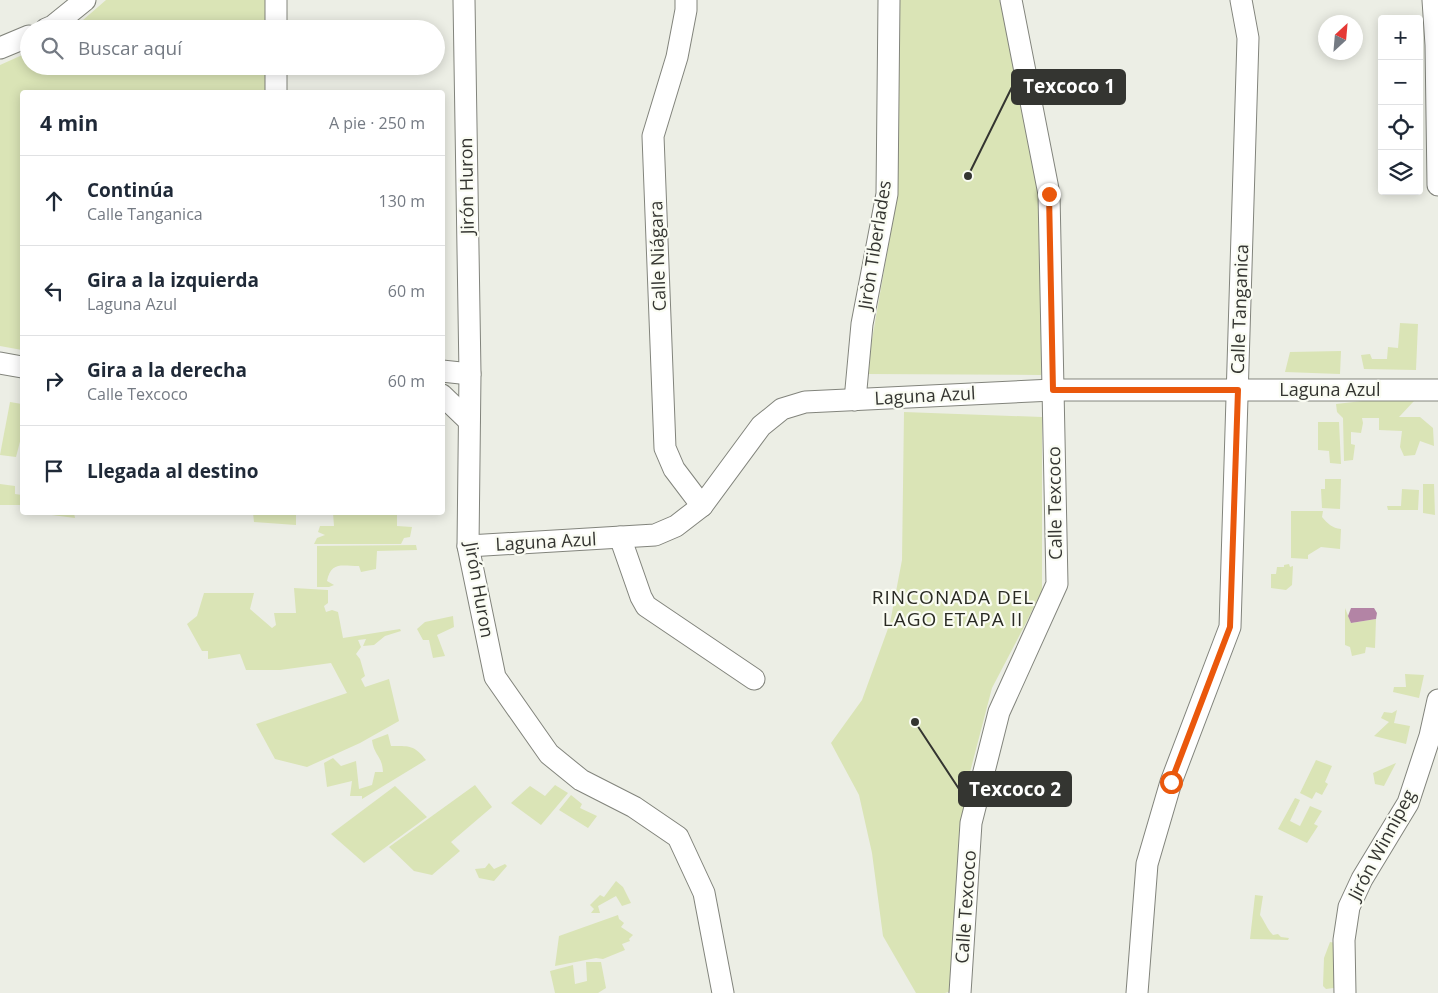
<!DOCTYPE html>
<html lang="es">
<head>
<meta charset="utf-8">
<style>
  :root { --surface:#fff; --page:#f2f2f3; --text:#1f2937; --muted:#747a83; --line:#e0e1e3 }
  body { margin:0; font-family:"Open Sans",sans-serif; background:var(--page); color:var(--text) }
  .controls { position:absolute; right:15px; top:15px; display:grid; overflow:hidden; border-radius:5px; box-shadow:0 2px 12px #0003 }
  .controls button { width:45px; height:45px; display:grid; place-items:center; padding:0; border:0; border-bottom:1px solid var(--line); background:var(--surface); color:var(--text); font:25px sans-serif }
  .compass { position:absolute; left:1318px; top:15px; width:45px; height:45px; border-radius:50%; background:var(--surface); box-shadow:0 2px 12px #0003; rotate:26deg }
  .stop { position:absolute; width:15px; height:15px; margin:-11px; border:4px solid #ea580c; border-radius:50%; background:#fff }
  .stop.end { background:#ea580c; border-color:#fff; box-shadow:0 1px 5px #0008 }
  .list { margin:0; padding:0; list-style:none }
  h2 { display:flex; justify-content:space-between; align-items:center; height:65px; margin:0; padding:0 20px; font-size:21px }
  h2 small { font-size:16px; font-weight:400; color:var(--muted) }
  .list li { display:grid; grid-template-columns:32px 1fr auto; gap:15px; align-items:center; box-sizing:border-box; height:90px; padding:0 20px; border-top:1px solid var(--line) }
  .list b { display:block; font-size:19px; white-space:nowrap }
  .list p { margin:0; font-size:16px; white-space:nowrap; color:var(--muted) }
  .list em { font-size:16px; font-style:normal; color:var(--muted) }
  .icon { flex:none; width:28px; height:28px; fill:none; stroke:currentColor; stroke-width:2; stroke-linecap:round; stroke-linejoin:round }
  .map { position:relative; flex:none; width:1438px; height:993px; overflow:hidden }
  .search { position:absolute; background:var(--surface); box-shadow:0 2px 12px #0003; left:20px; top:20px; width:425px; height:55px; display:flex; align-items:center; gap:12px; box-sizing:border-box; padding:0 18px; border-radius:28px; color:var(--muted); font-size:19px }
  .panel { position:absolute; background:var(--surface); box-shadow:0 2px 12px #0003; left:20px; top:90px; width:425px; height:425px; border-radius:5px }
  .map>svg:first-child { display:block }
  .green { fill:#dae4b6 }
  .water { fill:#b384a5 }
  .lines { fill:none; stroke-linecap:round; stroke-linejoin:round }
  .minor-casing { stroke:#82847c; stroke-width:23 }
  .minor { stroke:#fff; stroke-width:21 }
  .route { stroke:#ea580c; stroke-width:6 }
  .labels { text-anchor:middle; stroke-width:4.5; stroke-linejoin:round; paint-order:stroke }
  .street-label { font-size:18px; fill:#343531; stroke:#fafcf3 }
  .neighbourhood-label { font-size:19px; letter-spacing:1px; fill:#292a23; stroke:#fafcf3 }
  .leader { fill:none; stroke:#343531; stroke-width:2 }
  .callout-dot { fill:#343531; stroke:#fafcf3; stroke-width:2 }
  .callout { fill:#343531; stroke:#343531; stroke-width:2 }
  .callout-label { font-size:19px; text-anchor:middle; font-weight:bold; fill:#fff }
</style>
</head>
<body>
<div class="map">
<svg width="1438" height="993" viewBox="0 0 1438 993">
  <rect width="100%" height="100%" fill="#eceee5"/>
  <g class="green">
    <polygon points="106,0 265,0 265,29 67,29 83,20"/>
    <polygon points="898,0 1004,0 1035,156 1043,244 1041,375 866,374 897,196"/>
    <polygon points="29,52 29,66 265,66 265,92 22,92 22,350 0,346 0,65"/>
    <polygon points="1400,323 1418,324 1416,370 1364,369 1361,355 1370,354 1372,359 1387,359 1388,347 1398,348"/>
    <polygon points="1341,351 1340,374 1285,372 1290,352"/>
    <polygon points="1371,400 1414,401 1399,417 1420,417 1433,428 1434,446 1420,441 1415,455 1404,456 1400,447 1402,431 1379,430 1379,418 1362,418 1363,423 1361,433 1351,432 1351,444 1355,445 1353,460 1344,461 1343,418 1337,412 1336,404"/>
    <polygon points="10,402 22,404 22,434 16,457 0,455"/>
    <polygon points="904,412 1042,417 1042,590 1026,623 992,688 969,776 960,849 952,991 945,993 916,993 883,936 872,853 859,795 831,743 862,700 890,623 902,560"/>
    <polygon points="1318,422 1339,422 1341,464 1330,463 1329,451 1318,450"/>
    <polygon points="1325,479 1341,479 1340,509 1322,508 1321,489 1325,489"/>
    <polygon points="0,484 15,486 15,494 22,495 22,505 0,505"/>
    <polygon points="1423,484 1434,484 1435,515 1423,513"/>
    <polygon points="1402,489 1419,490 1418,510 1388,510 1387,506 1401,506"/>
    <path d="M1291 511H1323L1322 517C1328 524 1332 528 1341 529L1340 549 1321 547 1308 555V559L1291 558Z"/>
    <polygon points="44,513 74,513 75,518 44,514"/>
    <polygon points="253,513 296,513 296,525 254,522"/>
    <polygon points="333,513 397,513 397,526 412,527 410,537 404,538 401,544 314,544 317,538 325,535 318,532 320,526 334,526"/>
    <path d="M416 545 417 550 377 551 376 569 361 572 359 566C342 566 331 561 327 581L334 585 329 587H317V546Z"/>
    <polygon points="1289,564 1290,567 1293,566 1292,585 1286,590 1271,588 1271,574 1276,574 1277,567 1284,567 1284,565"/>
    <polygon points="294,588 328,590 328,603 324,606 326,612 332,610 338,612 343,638 400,629 401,631 385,636 374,645 363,646 366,639 358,640 361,647 356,654 360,659 365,676 361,679 365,687 389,679 399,721 360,743 307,767 275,759 256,724 347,693 331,663 280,670 246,670 240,654 208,659 208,651 202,651 187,624 197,616 204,593 254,593 250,609 272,628 276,625 274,613 296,613"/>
    <polygon points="1345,608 1351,623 1376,619 1375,648 1366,647 1365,653 1352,656 1350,647 1345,645"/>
    <polygon points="453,616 454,627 437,635 445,656 433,658 429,640 423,640 417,629 425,622"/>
    <polygon points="1405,674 1424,675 1419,698 1393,692 1394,687 1406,687"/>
    <polygon points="1397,710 1394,723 1410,726 1406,744 1374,736 1389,722 1381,718 1384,712 1392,713"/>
    <path d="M388 734 391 746C410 746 414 745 426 760L362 799V796H350L352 781 327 787 324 763 333 758 341 766 356 761 359 789 372 785 375 772H383C382 755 374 756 372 740Z"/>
    <polygon points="1316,760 1332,766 1325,782 1328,784 1322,795 1316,792 1312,799 1300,793"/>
    <polygon points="1396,763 1384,786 1375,784 1373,773"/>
    <polygon points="475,785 492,807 451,842 460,851 432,875 414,871 389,847"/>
    <polygon points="555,785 568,793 541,825 511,803 530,786 545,796"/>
    <polygon points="395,786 427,817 364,863 331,834"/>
    <polygon points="571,795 582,804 580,808 597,816 588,828 559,810"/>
    <polygon points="1295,798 1300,800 1290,821 1300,826 1310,806 1322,811 1314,824 1318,826 1307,843 1278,829"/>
    <polygon points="489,863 494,869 505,864 507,866 494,881 479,878 475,869 485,868"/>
    <polygon points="616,881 623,887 631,903 622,906 616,896 598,906 600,913 591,913 594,909 590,905 600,895 604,897"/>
    <path d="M1255 895 1263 896 1260 915C1265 922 1267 929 1273 935L1278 934 1281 937 1289 938 1288 940 1250 939Z"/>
    <polygon points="618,915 619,919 624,923 621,927 633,935 629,939 630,941 622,944 625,950 603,959 596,958 555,966 559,936"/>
    <polygon points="1330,942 1341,944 1341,987 1326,989 1323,986 1324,958"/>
    <polygon points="586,962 601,962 606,988 598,993 555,993 550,971 573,965 575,984 587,981"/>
  </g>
  <polygon class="water" points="1351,608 1374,608 1377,613 1376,619 1351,623 1348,616"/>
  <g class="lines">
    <g class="minor-casing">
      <g id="minor">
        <polyline points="276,0 276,29"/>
        <polyline points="464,0 470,374 468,546 495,677 549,754 581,780 634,807 678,837 704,893 723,993"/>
        <polyline points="686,0 686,10 677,57 653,136 665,448 674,469 702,506"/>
        <polyline points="1433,0 1436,45 1438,185"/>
        <polyline points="46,29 53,26 85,0"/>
        <polyline points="0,48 29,36"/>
        <polyline points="276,66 276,92"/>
        <polyline points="0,363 22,367"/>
        <polyline points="442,371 470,374"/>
        <polyline points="442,395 469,421"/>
        <polyline points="855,400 862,324 887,194 889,0"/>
        <polyline points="620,537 641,597 646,606 754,679"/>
        <polyline points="468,546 655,535 676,526 702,506 761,426 782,409 805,402 1053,390 1438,390"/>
        <polyline points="960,993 971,823 999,712 1057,584 1049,194 1011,0"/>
        <polyline points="1137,993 1147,864 1171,782 1230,627 1248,38 1241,0"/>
        <polyline points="1345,993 1344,940 1349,907 1362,879 1408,803 1430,736 1438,700"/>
      </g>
    </g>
    <use href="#minor" class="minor"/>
  </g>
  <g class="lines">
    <polyline class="route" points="1049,194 1053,390 1238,390 1230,627 1171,782"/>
  </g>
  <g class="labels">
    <g class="street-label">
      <text transform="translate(467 186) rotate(-91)" y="6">Jirón Huron</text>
      <text transform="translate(875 245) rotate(-81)" y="6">Jiròn Tiberlades</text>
      <text transform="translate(658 256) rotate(-92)" y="6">Calle Niágara</text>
      <text transform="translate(1240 309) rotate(-88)" y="6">Calle Tanganica</text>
      <text x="1330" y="396">Laguna Azul</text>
      <text transform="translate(925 396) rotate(-3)" y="6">Laguna Azul</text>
      <text transform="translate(1055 503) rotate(-91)" y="6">Calle Texcoco</text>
      <text transform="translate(546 542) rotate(-3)" y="6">Laguna Azul</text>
      <text transform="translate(479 590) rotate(80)" y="6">Jirón Huron</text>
      <text transform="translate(1382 845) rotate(-62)" y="6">Jirón Winnipeg</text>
      <text transform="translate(966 907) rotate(-86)" y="6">Calle Texcoco</text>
    </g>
    <g class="neighbourhood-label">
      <text x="953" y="604">RINCONADA DEL<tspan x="953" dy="22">LAGO ETAPA II</tspan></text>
    </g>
  </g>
  <path class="leader" d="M968 176L1012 87M915 722L959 789"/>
  <g class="callout-dot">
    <circle cx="968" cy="176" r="5"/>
    <circle cx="915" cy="722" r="5"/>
  </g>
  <g class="callout">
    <rect x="1012" y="70" width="113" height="34" rx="5"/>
    <rect x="959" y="772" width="112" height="34" rx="5"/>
  </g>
  <g class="callout-label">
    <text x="1069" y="93">Texcoco 1</text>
    <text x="1015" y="796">Texcoco 2</text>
  </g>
</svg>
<div class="controls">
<button>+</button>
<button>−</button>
<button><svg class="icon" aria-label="locate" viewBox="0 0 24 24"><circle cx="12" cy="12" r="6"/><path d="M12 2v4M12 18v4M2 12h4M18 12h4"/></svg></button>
<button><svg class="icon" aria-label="layers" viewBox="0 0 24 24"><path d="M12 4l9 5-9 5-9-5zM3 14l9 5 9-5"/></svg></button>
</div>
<svg class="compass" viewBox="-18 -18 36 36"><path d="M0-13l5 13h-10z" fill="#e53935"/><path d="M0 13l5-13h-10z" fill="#747a83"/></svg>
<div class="stop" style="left:1171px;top:782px"></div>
<div class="stop end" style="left:1049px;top:194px"></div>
<div class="search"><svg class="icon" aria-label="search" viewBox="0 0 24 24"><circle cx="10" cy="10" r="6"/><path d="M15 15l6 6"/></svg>Buscar aquí</div>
<section class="panel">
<h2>4 min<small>A pie · 250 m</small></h2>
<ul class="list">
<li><svg class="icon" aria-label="ahead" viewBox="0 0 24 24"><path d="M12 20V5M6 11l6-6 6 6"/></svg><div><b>Continúa</b><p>Calle Tanganica</p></div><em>130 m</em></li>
<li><svg class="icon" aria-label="left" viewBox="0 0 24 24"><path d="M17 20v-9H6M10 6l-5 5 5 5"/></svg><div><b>Gira a la izquierda</b><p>Laguna Azul</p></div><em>60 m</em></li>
<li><svg class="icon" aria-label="right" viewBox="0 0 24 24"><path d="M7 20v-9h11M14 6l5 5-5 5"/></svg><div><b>Gira a la derecha</b><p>Calle Texcoco</p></div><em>60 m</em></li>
<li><svg class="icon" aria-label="arrive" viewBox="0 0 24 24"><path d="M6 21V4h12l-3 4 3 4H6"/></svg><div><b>Llegada al destino</b></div></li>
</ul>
</section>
</div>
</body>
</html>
